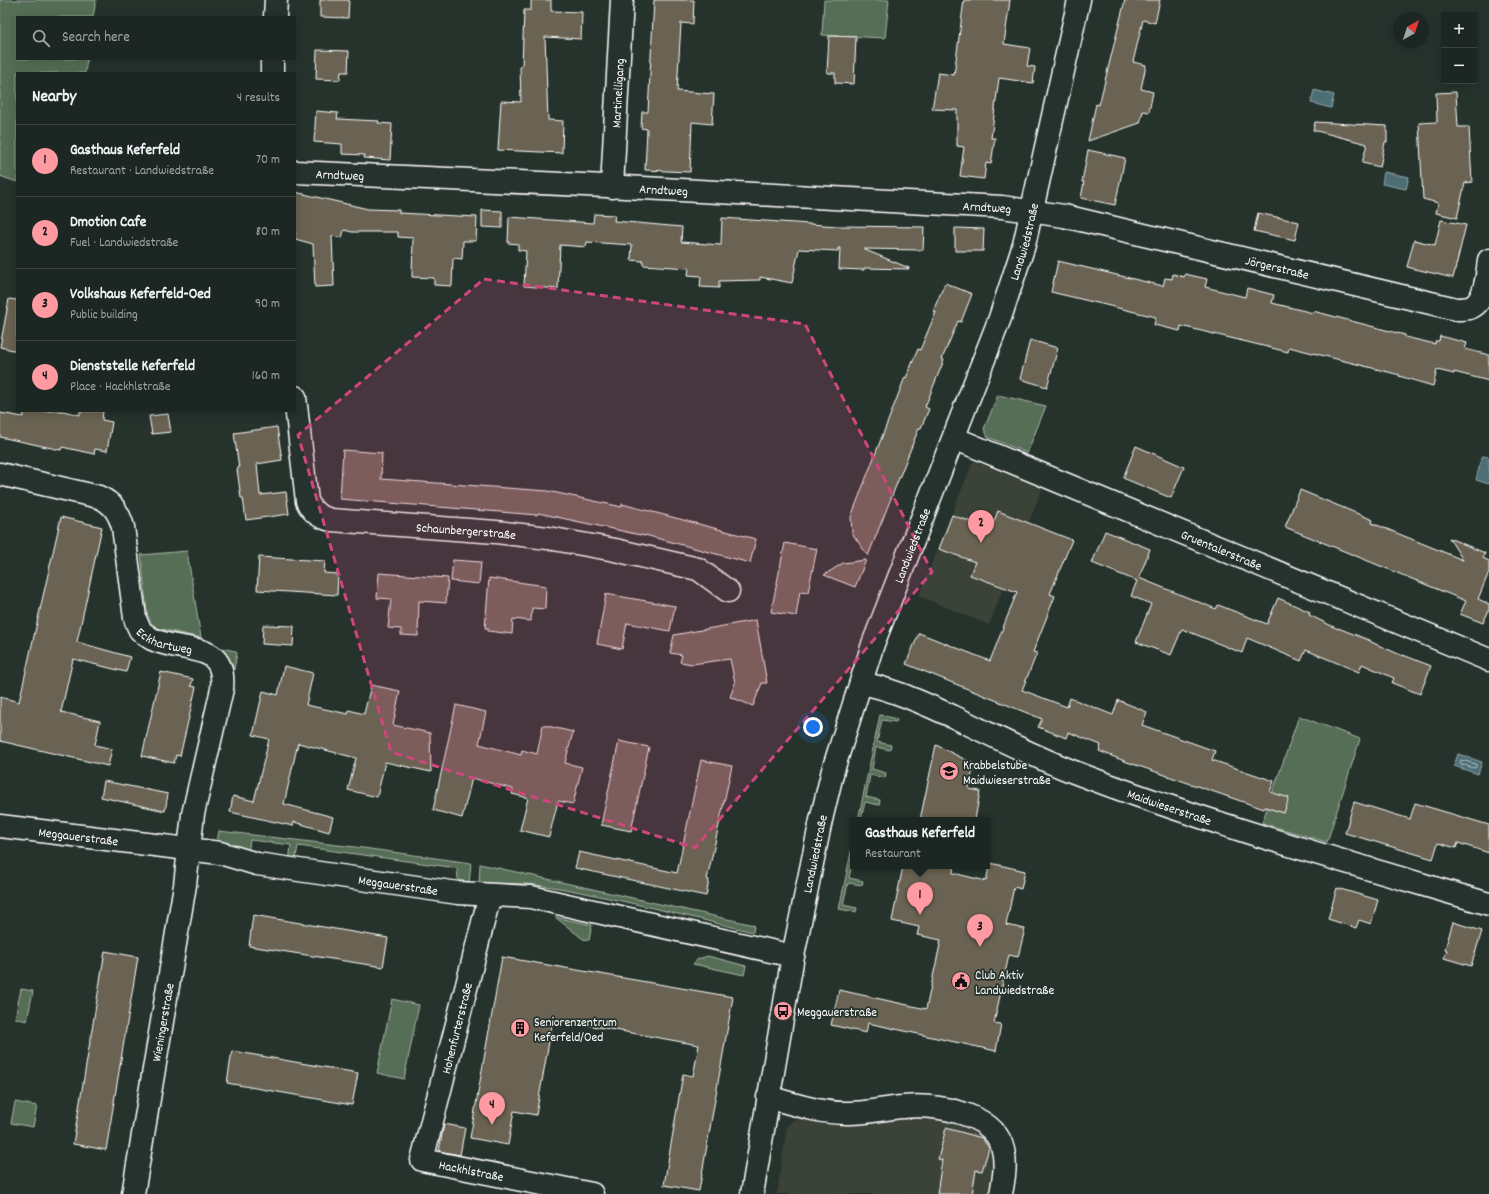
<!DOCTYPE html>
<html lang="en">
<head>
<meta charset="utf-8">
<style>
  :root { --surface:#1c2622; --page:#252e2a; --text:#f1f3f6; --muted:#a0a5a5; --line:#3a4340; --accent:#ff9aa2 }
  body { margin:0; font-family:Dekko,sans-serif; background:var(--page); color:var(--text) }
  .controls { position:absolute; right:12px; top:12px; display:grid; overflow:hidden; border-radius:0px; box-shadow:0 2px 10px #0003 }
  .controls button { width:36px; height:36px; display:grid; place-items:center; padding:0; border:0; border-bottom:1px solid var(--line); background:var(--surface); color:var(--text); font:20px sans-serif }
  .compass { position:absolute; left:1393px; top:12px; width:36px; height:36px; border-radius:50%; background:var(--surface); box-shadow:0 2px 10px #0003; rotate:39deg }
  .you { position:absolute; left:813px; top:727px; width:14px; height:14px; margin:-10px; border:3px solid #fff; border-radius:50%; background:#1a73e8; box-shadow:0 0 0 6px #1a73e833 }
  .badge { display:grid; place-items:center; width:26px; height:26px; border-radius:50%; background:var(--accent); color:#111; font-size:13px; font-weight:700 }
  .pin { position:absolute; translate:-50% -33px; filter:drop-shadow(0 1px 2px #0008) }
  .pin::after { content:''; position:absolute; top:21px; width:14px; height:12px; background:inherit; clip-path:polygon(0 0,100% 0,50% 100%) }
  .popup { position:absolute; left:850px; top:817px; width:140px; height:52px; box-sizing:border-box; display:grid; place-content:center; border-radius:0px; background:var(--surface); filter:drop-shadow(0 1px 3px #0005); font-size:13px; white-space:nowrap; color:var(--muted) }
  .popup b { font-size:15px; color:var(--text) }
  .popup::after { content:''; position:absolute; left:50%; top:100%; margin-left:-8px; border:8px solid transparent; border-top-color:var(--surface) }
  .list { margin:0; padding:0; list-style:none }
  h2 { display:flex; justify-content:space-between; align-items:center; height:52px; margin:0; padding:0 16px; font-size:17px }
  h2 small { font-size:13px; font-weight:400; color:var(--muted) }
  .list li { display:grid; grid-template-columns:26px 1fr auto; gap:12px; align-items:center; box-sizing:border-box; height:72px; padding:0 16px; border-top:1px solid var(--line) }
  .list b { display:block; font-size:15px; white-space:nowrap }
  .list p { margin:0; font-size:13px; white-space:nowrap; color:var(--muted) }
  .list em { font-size:13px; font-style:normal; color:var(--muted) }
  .icon { flex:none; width:22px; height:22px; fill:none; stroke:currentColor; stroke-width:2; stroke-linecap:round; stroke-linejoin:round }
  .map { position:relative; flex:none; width:1489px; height:1194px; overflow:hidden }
  .search { position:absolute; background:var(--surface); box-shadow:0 2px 10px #0003; left:16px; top:16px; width:280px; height:44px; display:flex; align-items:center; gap:10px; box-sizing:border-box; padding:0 14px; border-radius:0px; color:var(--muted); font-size:15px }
  .panel { position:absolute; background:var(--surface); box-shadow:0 2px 10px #0003; left:16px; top:72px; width:280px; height:340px; border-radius:0px }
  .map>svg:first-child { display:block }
  .built { fill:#3a4238 }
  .green { fill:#556e54; stroke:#aab6aa }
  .water { fill:#4d6e74; stroke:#94a8ac }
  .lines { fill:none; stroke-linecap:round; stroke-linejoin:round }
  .shore { stroke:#b8c5c7; stroke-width:1 }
  .building { fill:#6a6452; stroke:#fff }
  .minor-casing { stroke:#fff; stroke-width:25 }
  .major-casing { stroke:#fff; stroke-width:25 }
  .minor { stroke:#26332d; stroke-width:22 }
  .major { stroke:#26332d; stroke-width:22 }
  .marked { fill:#ce467c; fill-opacity:0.2; stroke:#ce467c; stroke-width:3; stroke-dasharray:8 5; stroke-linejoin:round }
  .labels { text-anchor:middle; stroke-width:3.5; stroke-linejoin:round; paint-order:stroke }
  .street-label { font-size:13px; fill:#fff; stroke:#26332d }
  .poi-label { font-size:13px; fill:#fff; stroke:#26332d; text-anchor:start }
</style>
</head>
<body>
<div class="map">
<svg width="1489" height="1194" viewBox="0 0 1489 1194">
  <rect width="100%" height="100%" fill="#26332d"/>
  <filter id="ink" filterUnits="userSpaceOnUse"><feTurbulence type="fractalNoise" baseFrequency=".025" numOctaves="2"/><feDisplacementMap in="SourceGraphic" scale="8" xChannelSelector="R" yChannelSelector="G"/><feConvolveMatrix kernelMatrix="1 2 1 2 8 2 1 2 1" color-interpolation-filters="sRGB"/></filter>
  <g filter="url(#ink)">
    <g class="built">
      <polygon points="975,461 1042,489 989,625 919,596 971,466 973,462"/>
      <polygon points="905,1115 938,1115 970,1125 990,1138 998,1156 996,1194 777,1194 787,1127 793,1120 802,1119 837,1123"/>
    </g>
    <g class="green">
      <polygon points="0,0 96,0 93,17 17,17 17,59 87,59 85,73 17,73 17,182 0,176"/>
      <polygon points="824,0 889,0 885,38 822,35"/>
      <polygon points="998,395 1046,406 1027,453 988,437 984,429"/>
      <path d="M187 551 201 638 158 628C151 624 149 620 147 612L141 555Z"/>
      <polygon points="208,645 235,651 237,653 232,680"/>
      <polygon points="880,715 897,719 896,722 882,720 877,742 891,745 890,750 876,747 872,769 886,773 885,778 870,775 866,797 880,800 879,805 865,802 861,820 858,820"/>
      <polygon points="1299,716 1360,739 1327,842 1262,823"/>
      <polygon points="219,831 363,848 471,863 469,884 460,884 458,879 457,868 298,846 295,863 289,863 291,845 250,840 248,854 217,842"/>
      <polygon points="853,843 853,857 849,878 863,881 862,885 848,883 843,905 857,908 856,912 839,909"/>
      <path d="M480 864 754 925 753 932C710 922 668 911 626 902 577 891 529 879 479 885Z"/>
      <polygon points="555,917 592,925 589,940 583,939"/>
      <polygon points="708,956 746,966 744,975 693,964 698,959"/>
      <polygon points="21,989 33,991 27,1021 15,1018"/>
      <polygon points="392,999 419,1005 404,1079 377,1073"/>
      <polygon points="15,1102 37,1106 33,1127 11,1123"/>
    </g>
    <g class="water">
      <polygon points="1314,90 1334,95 1331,108 1311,103"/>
      <polygon points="1384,172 1409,177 1406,189 1382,184"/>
      <polygon points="1482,456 1489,457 1489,484 1476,480"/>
      <polygon points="1458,754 1482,762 1478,774 1454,766"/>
    </g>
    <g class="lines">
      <polygon class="shore" points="1461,760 1476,764 1476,767 1474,768 1461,764 1460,762"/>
    </g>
    <g class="building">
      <polygon points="320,0 349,0 348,18 320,17"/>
      <polygon points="531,0 551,0 551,11 582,12 581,39 545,37 548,120 563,121 562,153 498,150 501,101 521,102 520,66 522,66 524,10 531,10"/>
      <polygon points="654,0 694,0 693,24 681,23 677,91 714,94 712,124 692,122 690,172 645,170 647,129 641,128 642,112 648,112"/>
      <polygon points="964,0 1010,0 1004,44 1030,48 1027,66 1035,67 1033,83 999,78 991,138 995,138 991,164 986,163 984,179 960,176 964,147 957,146 957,110 932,109 938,73 954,75"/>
      <polygon points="1125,0 1160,0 1155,23 1143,20 1133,62 1146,65 1141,89 1153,92 1149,112 1143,111 1140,123 1088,141 1096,104 1099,105"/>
      <polygon points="829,36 856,37 854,84 835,83 835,73 827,73"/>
      <polygon points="317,50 349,51 348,72 341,72 340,80 316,79"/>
      <polygon points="1456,92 1458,127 1469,127 1472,182 1465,183 1457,218 1436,213 1438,203 1423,199 1419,123 1437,122 1436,93"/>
      <polygon points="316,111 338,113 337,119 379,121 378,123 392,124 390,160 364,158 365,155 342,154 342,144 314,142"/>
      <polygon points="1315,122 1387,126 1387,142 1385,142 1380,167 1362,163 1367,144 1313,130"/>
      <polygon points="1088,150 1125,158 1115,205 1081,198 1084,182 1082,182"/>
      <polygon points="295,192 368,209 399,210 399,213 477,217 476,241 463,241 462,259 453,258 452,286 434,285 434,278 412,277 413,238 398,237 398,232 352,232 344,230 342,238 332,236 334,286 315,287 313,244 295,239"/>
      <polygon points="482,210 502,211 502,228 482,227"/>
      <polygon points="1258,213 1299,222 1295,240 1254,231"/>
      <polygon points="594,214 615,215 614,221 682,227 681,242 721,245 722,218 838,226 924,227 923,250 863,249 909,268 909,269 864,268 864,270 839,269 840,248 838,248 838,251 799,249 792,283 760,277 760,280 719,281 719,288 700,287 701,276 688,275 689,268 643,265 643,261 631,260 632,245 587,242 586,247 560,245 558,289 524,286 526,251 518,250 518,244 508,243 509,217 593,223"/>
      <polygon points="1441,220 1466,225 1453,278 1407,267 1414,240 1435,245"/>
      <polygon points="955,228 984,229 983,251 955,251"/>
      <polygon points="1058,261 1163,286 1165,278 1172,279 1173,274 1184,277 1185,274 1207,279 1205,287 1245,297 1247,288 1274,295 1272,303 1313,313 1313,311 1405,335 1405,337 1435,344 1435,341 1439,341 1440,336 1467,343 1465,349 1489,355 1489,381 1454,372 1454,374 1437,370 1433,386 1399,376 1400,375 1289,347 1288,352 1181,326 1180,331 1154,325 1156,317 1051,292"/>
      <polygon points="945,283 972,294 961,322 958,321 942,359 944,360 925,407 929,409 921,428 919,428 868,556 852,533 851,517 905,377 906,378 918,349 920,350 936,312 933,311"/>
      <polygon points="9,299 17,300 17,351 0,347"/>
      <polygon points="1030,340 1058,348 1047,387 1020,379"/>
      <polygon points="25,411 63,411 80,415 80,411 103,411 102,420 112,422 107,451 95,449 94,454 62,447 61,450 0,437 0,413 23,417"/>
      <polygon points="168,414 171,432 152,434 149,416"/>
      <polygon points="277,427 282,460 257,464 260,495 286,492 289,514 246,520 243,498 241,498 237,469 239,468 234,433"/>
      <polygon points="1136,446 1184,467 1171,498 1123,478"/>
      <polygon points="343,450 382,453 381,479 548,491 622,507 622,504 756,539 750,563 645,535 645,536 538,513 537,515 340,499"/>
      <polygon points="1300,490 1373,520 1372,523 1463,560 1449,538 1485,553 1483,558 1489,561 1489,572 1478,599 1489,604 1489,610 1483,623 1460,614 1466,601 1285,527"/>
      <polygon points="998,511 1072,540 1050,594 1055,596 1033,652 1037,653 1022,690 1067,707 1070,698 1113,715 1118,700 1147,712 1142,725 1215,751 1212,760 1274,781 1270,792 1289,798 1284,813 1265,807 1264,809 1127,762 1099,751 1101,745 1068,732 1066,738 1038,727 1042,719 906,664 919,633 990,661 1017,592 970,575 975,562 939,549 952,515 991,529"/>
      <polygon points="61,517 102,527 77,642 130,657 126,672 73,659 61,712 100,721 95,745 112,749 108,766 0,741 0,697 19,702"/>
      <polygon points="1105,531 1150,549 1139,578 1159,586 1216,609 1218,605 1267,624 1278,598 1310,612 1309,615 1338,629 1338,628 1371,641 1371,642 1403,656 1403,655 1431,666 1420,694 1392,683 1394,678 1362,664 1359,672 1306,650 1301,661 1247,638 1242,653 1182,629 1171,655 1136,642 1151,604 1131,596 1137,581 1092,563"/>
      <polygon points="785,543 817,549 808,592 800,591 796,616 771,612"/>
      <polygon points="259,557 325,561 324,573 338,574 337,595 257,590"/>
      <polygon points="453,560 481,562 479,584 451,581"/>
      <polygon points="866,560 855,587 824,575 843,563"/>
      <polygon points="379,573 448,578 446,603 419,601 418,636 401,635 401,629 388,628 391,599 377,598"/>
      <polygon points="489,578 546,586 545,609 532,608 531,621 513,619 512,634 488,631 488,628 485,628"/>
      <polygon points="606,594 675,606 670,631 627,623 622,649 597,644"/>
      <polygon points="756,620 767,683 762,683 753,706 730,697 735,683 730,659 692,664 680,662 682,655 670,653 674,635"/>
      <polygon points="263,625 294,626 293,646 262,644"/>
      <polygon points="284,666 313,673 306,705 348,714 349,710 364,714 371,685 400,691 393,725 430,733 431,772 385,762 377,797 348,790 356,758 298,743 284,804 333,817 329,832 294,822 293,826 230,812 233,796 254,801 269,739 253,735 263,691 278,695"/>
      <polygon points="161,672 193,679 191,686 196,687 180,756 176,755 174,763 142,756"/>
      <polygon points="456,705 486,712 479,744 521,755 522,750 537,754 543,725 573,732 565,763 582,767 573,804 558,801 549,837 520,830 528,798 512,794 513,789 472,778 462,818 433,810"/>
      <polygon points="619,741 649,747 631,831 601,825"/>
      <polygon points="936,745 974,764 969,789 980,791 975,820 920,820"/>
      <polygon points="701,760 732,766 707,879 709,880 706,896 575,868 579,852 677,873"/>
      <polygon points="104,781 168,794 165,811 101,797"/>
      <polygon points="1354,802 1410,819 1415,803 1489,825 1489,853 1458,843 1456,848 1438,843 1433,859 1345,833"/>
      <polygon points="990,863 1025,871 1021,889 1014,887 1006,925 1025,929 1018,957 1009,955 994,1023 1001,1024 996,1051 868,1023 866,1033 831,1025 839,990 926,1009 941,940 917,935 919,927 892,921 903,866 954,866 953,873 986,881"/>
      <polygon points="1337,888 1378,900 1371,924 1359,920 1356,928 1328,919"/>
      <polygon points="253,915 388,938 383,967 249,946"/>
      <polygon points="1453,922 1482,931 1471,966 1444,958 1447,950 1445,949"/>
      <polygon points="105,951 138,957 106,1150 73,1144"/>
      <polygon points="502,957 733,997 699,1191 664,1185 683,1074 693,1076 699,1045 553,1019 536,1115 514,1111 508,1145 470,1138"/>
      <polygon points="232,1051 358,1073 352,1105 227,1083"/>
      <polygon points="444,1124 465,1128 460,1155 439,1151"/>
      <polygon points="946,1128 982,1138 989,1148 982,1171 976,1170 972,1194 937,1194 942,1160 938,1159"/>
    </g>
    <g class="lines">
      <g class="minor-casing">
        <g id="minor">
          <polyline points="275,17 276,0"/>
          <polyline points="272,73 272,59"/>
          <path id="s1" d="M295 172 606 186 1002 207 1064 216 1456 309C1460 309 1465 309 1469 308 1486 303 1487 275 1489 260"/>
          <path id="s2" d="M612 187 622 0"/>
          <path id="s3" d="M295 397 307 501C312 512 319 517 331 520L496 532 548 538 615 550 698 569 728 591"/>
          <path id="s4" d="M954 438 1489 660"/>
          <path id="s5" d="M0 474 99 497C113 503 119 513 123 527L135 618C136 622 138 626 140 630 143 633 148 637 152 639 183 654 227 639 222 689L193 814 185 885 133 1194"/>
          <path id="s6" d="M861 683C893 689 922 703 952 716 992 735 1032 756 1074 772 1209 824 1350 863 1489 904"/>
          <path id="s7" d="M0 826 220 853 257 864 458 893 531 897 793 956"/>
          <path id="s8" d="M490 895 422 1160 592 1194"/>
          <path d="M768 1097C793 1104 820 1113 846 1113 866 1114 884 1108 903 1107 934 1104 991 1112 1002 1146 1007 1162 1004 1178 1001 1194"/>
        </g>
      </g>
      <g class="major-casing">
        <g id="major">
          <path id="s9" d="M752 1194 793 956 821 820 833 770 873 644 1000 318 1024 245 1079 0"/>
        </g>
      </g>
      <use href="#minor" class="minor"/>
      <use href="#major" class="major"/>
    </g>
  </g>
  <path class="marked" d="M484 279 805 324 932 572 695 848 391 752 298 435Z"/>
  <defs>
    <g id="school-disc" transform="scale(1)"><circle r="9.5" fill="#ff9aa2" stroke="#26332d"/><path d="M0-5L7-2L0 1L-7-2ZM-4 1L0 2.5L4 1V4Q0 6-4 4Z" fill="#111"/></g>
    <g id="civic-disc" transform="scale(1)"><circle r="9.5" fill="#ff9aa2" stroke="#26332d"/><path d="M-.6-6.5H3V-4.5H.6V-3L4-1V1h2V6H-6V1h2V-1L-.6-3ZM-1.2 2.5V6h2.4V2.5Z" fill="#111"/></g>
    <g id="bus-disc" transform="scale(1)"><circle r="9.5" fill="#ff9aa2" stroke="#26332d"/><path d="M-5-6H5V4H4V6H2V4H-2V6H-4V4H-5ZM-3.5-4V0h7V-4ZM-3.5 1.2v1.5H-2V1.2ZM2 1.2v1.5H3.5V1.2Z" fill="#111"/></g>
    <g id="building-disc" transform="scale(1)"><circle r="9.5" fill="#ff9aa2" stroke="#26332d"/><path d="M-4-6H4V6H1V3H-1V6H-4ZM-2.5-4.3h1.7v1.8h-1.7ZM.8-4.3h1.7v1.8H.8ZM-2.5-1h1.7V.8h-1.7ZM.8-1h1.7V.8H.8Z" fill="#111"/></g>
  </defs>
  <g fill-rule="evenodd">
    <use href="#school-disc" x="949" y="771"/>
    <use href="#civic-disc" x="961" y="981"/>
    <use href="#bus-disc" x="783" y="1011"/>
    <use href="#building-disc" x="520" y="1028"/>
  </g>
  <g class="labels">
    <g class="street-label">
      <text dy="5" stroke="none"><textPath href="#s2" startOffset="94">Martinelligang</textPath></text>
      <text dy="5" stroke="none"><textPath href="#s1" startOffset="45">Arndtweg</textPath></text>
      <text dy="5" stroke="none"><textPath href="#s1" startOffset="369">Arndtweg</textPath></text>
      <text dy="5" stroke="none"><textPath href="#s1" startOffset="693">Arndtweg</textPath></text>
      <text dy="5" stroke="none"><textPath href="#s9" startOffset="994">Landwiedstraße</textPath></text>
      <text dy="5" stroke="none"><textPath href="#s1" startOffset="990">Jörgerstraße</textPath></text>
      <text dy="5" stroke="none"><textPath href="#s3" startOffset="272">Schaunbergerstraße</textPath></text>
      <text dy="5" stroke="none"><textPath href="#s9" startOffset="670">Landwiedstraße</textPath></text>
      <text dy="5" stroke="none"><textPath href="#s4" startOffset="290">Gruentalerstraße</textPath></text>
      <text dy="5" stroke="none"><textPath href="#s5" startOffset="274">Eckhartweg</textPath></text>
      <text dy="5" stroke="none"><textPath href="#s6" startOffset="333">Maidwieserstraße</textPath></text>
      <text dy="5" stroke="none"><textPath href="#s7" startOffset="79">Meggauerstraße</textPath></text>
      <text dy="5" stroke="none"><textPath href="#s9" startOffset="346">Landwiedstraße</textPath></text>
      <text dy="5" stroke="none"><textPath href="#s7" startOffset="403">Meggauerstraße</textPath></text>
      <text transform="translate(162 1022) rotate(-80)" y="5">Wieningerstraße</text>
      <text transform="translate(456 1028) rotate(-76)" y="5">Hohenfurterstraße</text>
      <text dy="5" stroke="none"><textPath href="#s8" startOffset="324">Hackhlstraße</textPath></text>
    </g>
    <g class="poi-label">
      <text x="963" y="769">Krabbelstube<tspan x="963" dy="15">Maidwieserstraße</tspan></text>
      <text x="975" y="979">Club Aktiv<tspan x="975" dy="15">Landwiedstraße</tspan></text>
      <text x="797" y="1016">Meggauerstraße</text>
      <text x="534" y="1026">Seniorenzentrum<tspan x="534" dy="15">Keferfeld/Oed</tspan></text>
    </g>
  </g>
</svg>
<div class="controls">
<button>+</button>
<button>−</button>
</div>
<svg class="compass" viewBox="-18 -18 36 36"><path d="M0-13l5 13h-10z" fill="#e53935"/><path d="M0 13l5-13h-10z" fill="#a0a5a5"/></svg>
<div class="you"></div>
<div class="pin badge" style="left:920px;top:915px">1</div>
<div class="popup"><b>Gasthaus Keferfeld</b>Restaurant</div>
<div class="pin badge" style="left:981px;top:543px">2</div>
<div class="pin badge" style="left:980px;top:947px">3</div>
<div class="pin badge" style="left:492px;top:1125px">4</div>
<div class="search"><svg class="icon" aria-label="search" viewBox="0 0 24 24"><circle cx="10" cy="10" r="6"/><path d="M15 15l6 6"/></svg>Search here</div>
<section class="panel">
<h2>Nearby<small>4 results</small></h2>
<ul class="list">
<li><span class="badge">1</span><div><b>Gasthaus Keferfeld</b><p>Restaurant · Landwiedstraße</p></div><em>70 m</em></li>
<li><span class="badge">2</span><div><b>Dmotion Cafe</b><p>Fuel · Landwiedstraße</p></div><em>80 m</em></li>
<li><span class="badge">3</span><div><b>Volkshaus Keferfeld-Oed</b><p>Public building</p></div><em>90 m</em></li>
<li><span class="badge">4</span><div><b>Dienststelle Keferfeld</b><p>Place · Hackhlstraße</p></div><em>160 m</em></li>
</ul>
</section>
</div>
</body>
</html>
